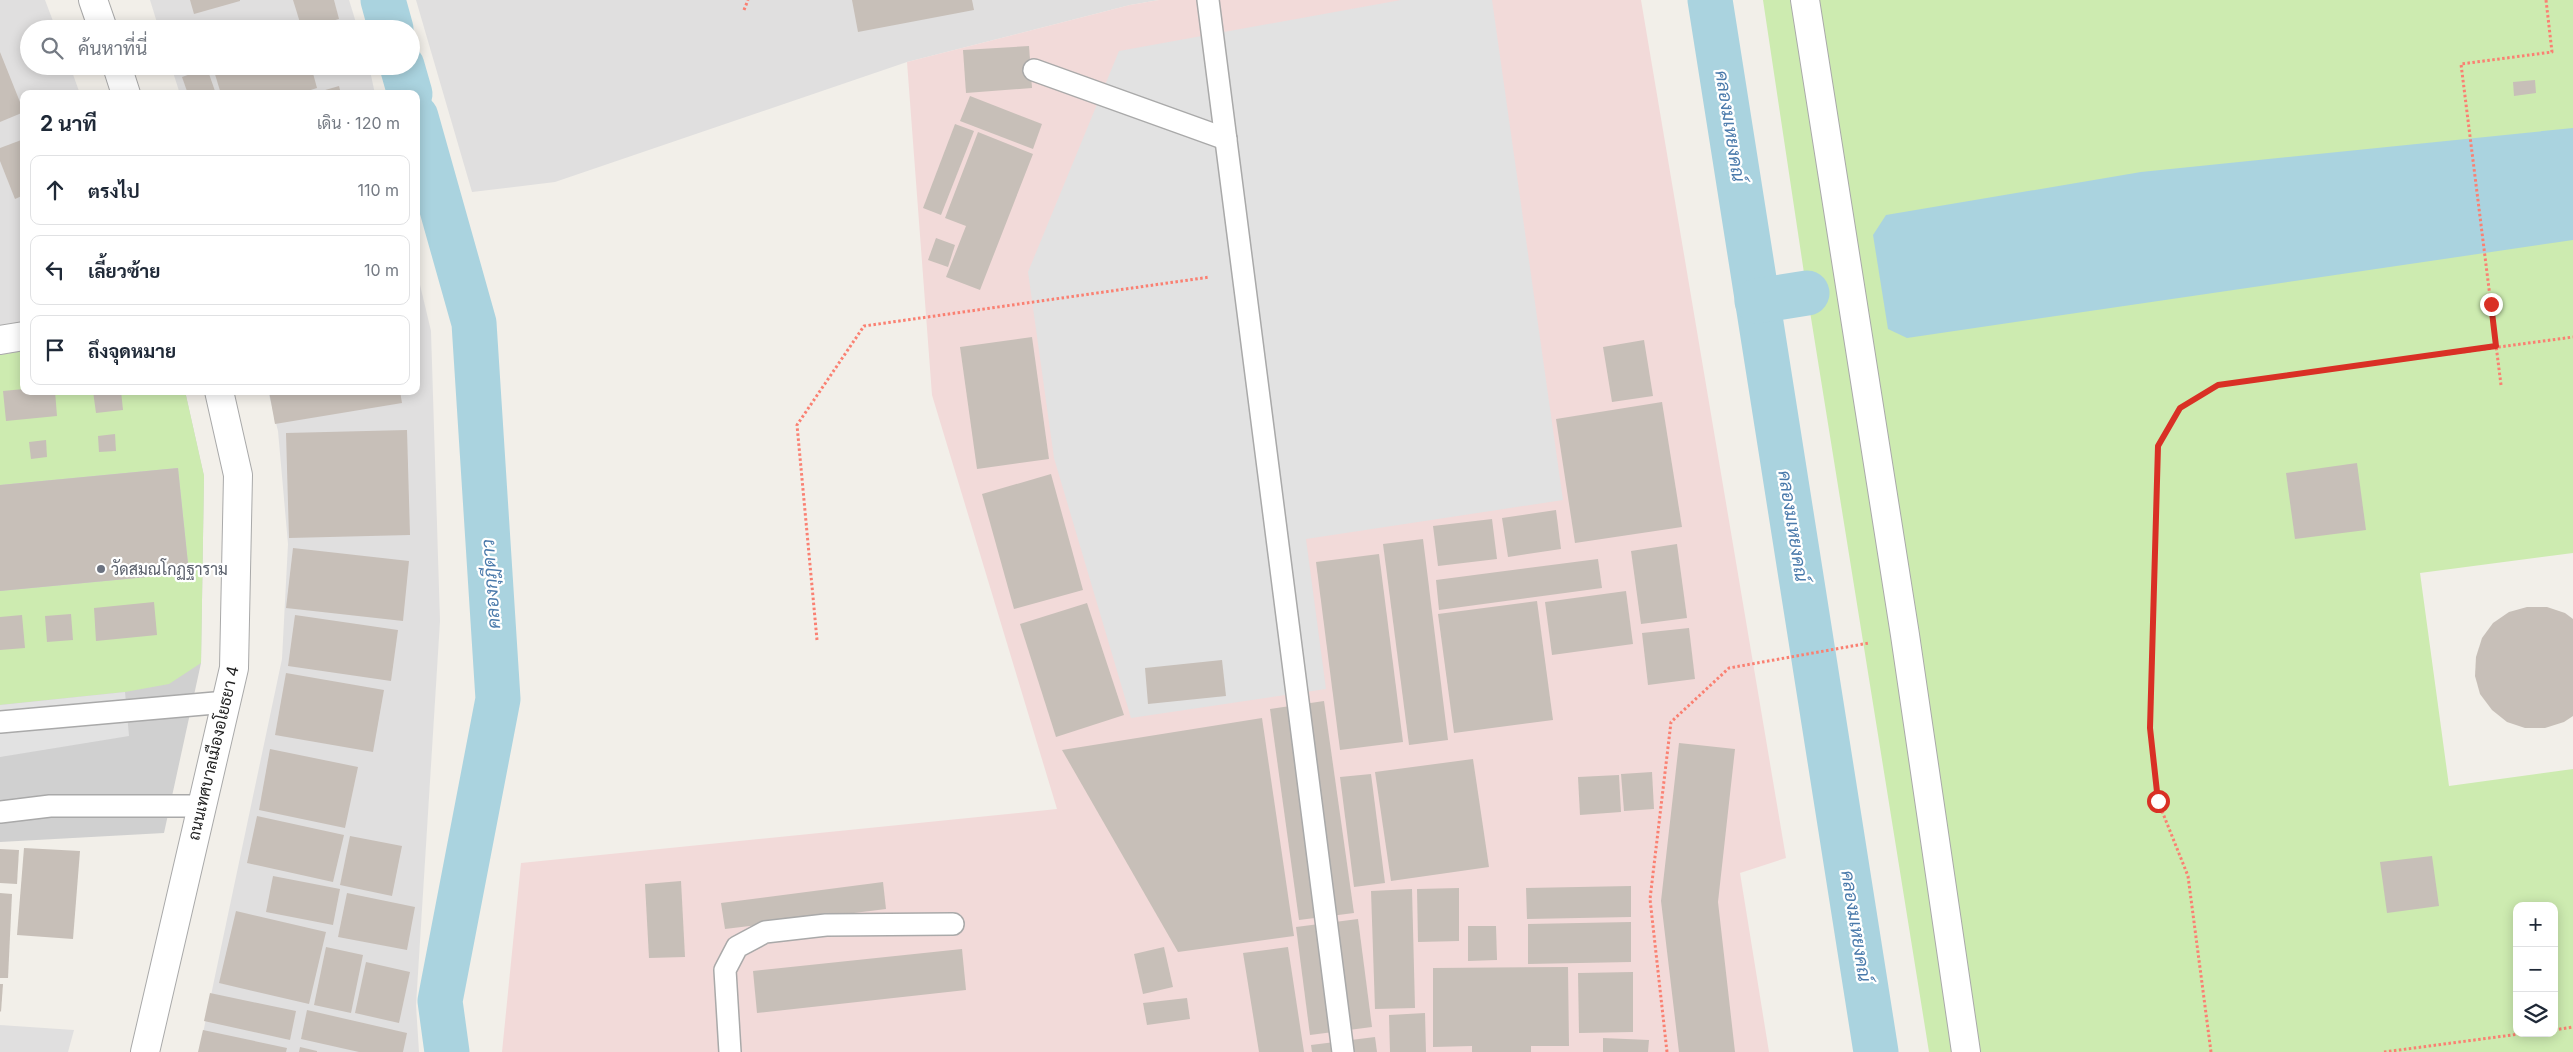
<!DOCTYPE html>
<html lang="th">
<head>
<meta charset="utf-8">
<style>
  :root { --surface:#fff; --page:#f2f2f3; --text:#1f2937; --muted:#747a83; --line:#e0e1e3 }
  body { margin:0; font-family:Inter,Sarabun,sans-serif; background:var(--page); color:var(--text) }
  .controls { position:absolute; right:15px; bottom:15px; display:grid; overflow:hidden; border-radius:10px; box-shadow:0 2px 12px #0003 }
  .controls button { width:45px; height:45px; display:grid; place-items:center; padding:0; border:0; border-bottom:1px solid var(--line); background:var(--surface); color:var(--text); font:25px sans-serif }
  .stop { position:absolute; width:15px; height:15px; margin:-11px; border:4px solid #d93025; border-radius:50%; background:#fff }
  .stop.end { background:#d93025; border-color:#fff; box-shadow:0 1px 5px #0008 }
  .list { margin:0; padding:0; list-style:none }
  h2 { display:flex; justify-content:space-between; align-items:center; height:65px; margin:0; padding:0 20px; font-size:21px }
  h2 small { font-size:16px; font-weight:400; color:var(--muted) }
  .list li { display:grid; grid-template-columns:32px 1fr auto; gap:15px; align-items:center; box-sizing:border-box; height:70px; margin:0 10px 10px; padding:0 10px; border:1px solid var(--line); border-radius:10px }
  .list b { display:block; font-size:19px; white-space:nowrap }
  .list em { font-size:16px; font-style:normal; color:var(--muted) }
  .icon { flex:none; width:28px; height:28px; fill:none; stroke:currentColor; stroke-width:2; stroke-linecap:round; stroke-linejoin:round }
  .map { position:relative; flex:none; width:2573px; height:1052px; overflow:hidden }
  .search { position:absolute; background:var(--surface); box-shadow:0 2px 12px #0003; left:20px; top:20px; width:400px; height:55px; display:flex; align-items:center; gap:12px; box-sizing:border-box; padding:0 18px; border-radius:28px; color:var(--muted); font-size:19px }
  .panel { position:absolute; background:var(--surface); box-shadow:0 2px 12px #0003; left:20px; top:90px; width:400px; height:305px; border-radius:10px }
  .map>svg:first-child { display:block }
  .residential { fill:#e0dfdf }
  .commercial { fill:#f2dad9 }
  .religious { fill:#d0d0d0 }
  .grass { fill:#cdebb0; fill-rule:evenodd }
  .parking { fill:#e2e2e2 }
  .water { fill:#aad3df }
  .lines { fill:none; stroke-linecap:round; stroke-linejoin:round }
  .canal { stroke:#aad3df; stroke-width:45 }
  .building { fill:#c7bfb8 }
  .service-casing { stroke:#a9a9a9; stroke-width:24 }
  .minor-casing { stroke:#a9a9a9; stroke-width:30 }
  .tertiary-casing { stroke:#a9a9a9; stroke-width:30 }
  .path { stroke:#fa8072; stroke-width:3; stroke-dasharray:2.5 2.5; stroke-linecap:butt }
  .service { stroke:#fff; stroke-width:21 }
  .minor { stroke:#fff; stroke-width:28 }
  .tertiary { stroke:#fff; stroke-width:28 }
  .route { stroke:#d93025; stroke-width:6 }
  .worship-dot { fill:#6b7280; stroke:#fff; stroke-width:2 }
  .labels { text-anchor:middle; stroke-width:4.5; stroke-linejoin:round; paint-order:stroke }
  .worship-label { font-size:16px; fill:#5b616d; stroke:#fff; text-anchor:start }
  .street-label { font-size:16px; fill:#222; stroke:#fff }
  .water-label { font-size:18px; font-style:italic; fill:#4a7aab; stroke:#fff }
</style>
</head>
<body>
<div class="map">
<svg width="2573" height="1052" viewBox="0 0 2573 1052">
  <rect width="100%" height="100%" fill="#f2efe9"/>
  <g class="residential">
    <polygon points="0,0 45,0 56,29 29,29 29,66 70,66 80,94 24,94 24,351 0,355"/>
    <polygon points="150,0 349,0 358,29 159,29"/>
    <polygon points="416,0 1159,0 1130,5 907,62 555,182 472,192"/>
    <polygon points="171,66 369,66 375,94 180,94"/>
    <polygon points="416,268 431,331 440,621 416,1005 419,1052 199,1052 282,659 288,544 278,431 268,391 416,391"/>
    <polygon points="0,1025 74,1030 68,1052 0,1052"/>
  </g>
  <polygon class="commercial" points="1159,0 1641,0 1786,858 1740,873 1769,1052 502,1052 521,863 1057,809 932,395 907,62 1130,5"/>
  <polygon class="religious" points="24,351 24,391 185,391 204,476 201,663 164,833 0,842 0,355"/>
  <g class="grass">
    <path d="M1763 0H2573V553L2420 573 2449 786 2573 769V1052H1929L1807 293ZM2517 906H2554V1033H2517Z"/>
    <polygon points="24,351 24,391 185,391 204,476 201,663 169,684 125,692 0,705 0,591 189,573 178,468 0,485 0,355"/>
  </g>
  <g class="parking">
    <polygon points="1401,0 1492,0 1563,500 1306,539 1326,689 1131,718 1054,458 1028,272 1119,51"/>
    <polygon points="125,692 129,736 0,757 0,705"/>
  </g>
  <polygon class="water" points="2573,128 2573,240 1907,338 1888,329 1873,235 1886,215 2141,172"/>
  <g class="lines">
    <g class="canal">
      <polyline points="383,0 391,29"/>
      <polyline points="1710,0 1876,1052"/>
      <polyline points="402,66 410,94"/>
      <polyline points="416,117 474,323 498,699 440,1001 447,1052"/>
      <polyline points="1757,301 1807,293"/>
    </g>
  </g>
  <g class="building">
    <polygon points="190,0 240,0 240,1 194,14"/>
    <polygon points="293,0 334,0 339,19 302,29"/>
    <polygon points="852,0 972,0 974,10 858,32"/>
    <polygon points="1029,46 1032,88 966,93 963,50"/>
    <polygon points="0,52 24,112 0,122"/>
    <polygon points="227,66 311,66 317,88 298,94 221,94 214,71"/>
    <polygon points="207,68 216,94 188,94 182,77"/>
    <polygon points="2535,80 2536,93 2514,96 2513,82"/>
    <polygon points="339,86 341,94 316,94 315,93"/>
    <polygon points="970,96 1042,124 1033,149 960,121"/>
    <polygon points="955,124 974,131 941,215 923,208"/>
    <polygon points="978,132 1033,154 980,290 946,277 966,226 945,218"/>
    <polygon points="24,139 24,195 15,199 0,161 0,148"/>
    <polygon points="936,238 955,245 948,267 928,260"/>
    <polygon points="1032,337 1049,459 977,469 960,347"/>
    <polygon points="1644,340 1653,396 1612,402 1603,347"/>
    <polygon points="24,389 24,391 55,391 57,416 6,421 3,391"/>
    <polygon points="93,391 121,391 123,410 96,413"/>
    <polygon points="269,391 400,391 402,403 275,424"/>
    <polygon points="1662,402 1682,527 1575,543 1556,419"/>
    <polygon points="407,430 410,535 289,538 286,433"/>
    <polygon points="115,434 116,451 99,452 98,436"/>
    <polygon points="46,440 47,457 31,459 29,442"/>
    <polygon points="2357,463 2366,530 2295,539 2286,473"/>
    <polygon points="178,468 189,573 0,591 0,485"/>
    <polygon points="1051,474 1083,590 1014,609 982,494"/>
    <polygon points="1556,510 1561,549 1508,557 1502,518"/>
    <polygon points="1492,519 1497,559 1438,566 1433,526"/>
    <polygon points="1423,539 1448,740 1409,745 1383,544"/>
    <polygon points="1677,544 1687,618 1641,624 1631,551"/>
    <polygon points="293,548 409,561 403,621 286,608"/>
    <polygon points="1379,554 1403,742 1340,750 1316,562"/>
    <polygon points="1598,559 1602,588 1439,610 1436,580"/>
    <polygon points="1626,591 1633,644 1552,655 1545,602"/>
    <polygon points="1537,601 1553,720 1454,733 1438,614"/>
    <polygon points="154,602 157,635 96,641 94,608"/>
    <polygon points="1087,603 1124,715 1056,737 1020,624"/>
    <polygon points="2527,607 2547,607 2565,613 2573,619 2573,716 2564,722 2545,728 2525,728 2507,722 2492,710 2480,694 2475,676 2476,657 2482,638 2493,623 2509,612"/>
    <polygon points="71,614 73,640 47,642 45,616"/>
    <polygon points="22,615 25,648 0,650 0,617"/>
    <polygon points="295,615 398,630 391,681 288,666"/>
    <polygon points="1689,628 1695,679 1648,685 1642,633"/>
    <polygon points="1222,660 1226,696 1148,704 1145,668"/>
    <polygon points="286,673 384,690 373,752 275,735"/>
    <polygon points="1324,701 1354,913 1299,920 1270,709"/>
    <polygon points="1262,718 1294,936 1178,952 1062,750"/>
    <polygon points="1679,743 1735,749 1718,902 1735,1052 1679,1052 1661,901"/>
    <polygon points="270,749 358,767 345,828 259,810"/>
    <polygon points="1473,759 1489,867 1391,881 1375,772"/>
    <polygon points="1652,772 1654,809 1624,811 1621,774"/>
    <polygon points="1371,774 1385,883 1354,887 1340,777"/>
    <polygon points="1619,775 1621,812 1580,815 1578,777"/>
    <polygon points="257,816 344,835 333,882 247,863"/>
    <polygon points="350,836 402,846 392,896 340,885"/>
    <polygon points="24,848 80,851 73,939 17,935"/>
    <polygon points="0,849 19,850 17,884 0,883"/>
    <polygon points="2432,856 2439,906 2387,913 2380,862"/>
    <polygon points="273,876 340,889 333,925 266,912"/>
    <polygon points="681,881 685,957 649,958 645,884"/>
    <polygon points="883,882 886,909 725,929 721,903"/>
    <polygon points="1631,886 1631,917 1527,919 1526,888"/>
    <polygon points="1459,888 1459,941 1418,942 1417,889"/>
    <polygon points="1412,889 1415,1008 1375,1009 1371,891"/>
    <polygon points="0,893 12,894 8,978 0,978"/>
    <polygon points="347,893 415,907 407,950 338,937"/>
    <polygon points="236,911 326,932 309,1004 219,983"/>
    <polygon points="1358,919 1372,1027 1310,1035 1296,927"/>
    <polygon points="1631,922 1631,962 1528,964 1528,924"/>
    <polygon points="1468,926 1496,926 1497,960 1468,961"/>
    <polygon points="326,947 363,955 351,1013 314,1005"/>
    <polygon points="1164,947 1173,987 1143,994 1134,954"/>
    <polygon points="1288,947 1304,1052 1259,1052 1243,953"/>
    <polygon points="962,949 966,990 757,1013 753,971"/>
    <polygon points="366,962 410,972 399,1023 355,1013"/>
    <polygon points="1568,967 1569,1046 1531,1046 1531,1052 1472,1052 1472,1046 1433,1047 1433,968"/>
    <polygon points="1633,972 1633,1032 1579,1033 1578,973"/>
    <polygon points="0,984 3,984 1,1012 0,1011"/>
    <polygon points="210,993 296,1011 290,1040 204,1021"/>
    <polygon points="1187,998 1190,1019 1147,1025 1143,1003"/>
    <polygon points="307,1010 407,1033 403,1052 359,1052 301,1039"/>
    <polygon points="1425,1013 1426,1052 1390,1052 1389,1015"/>
    <polygon points="203,1030 287,1048 286,1052 198,1052"/>
    <polygon points="1375,1037 1377,1052 1312,1052 1311,1045"/>
    <polygon points="1603,1038 1649,1040 1648,1052 1603,1052"/>
    <polygon points="300,1047 317,1051 317,1052 299,1052"/>
  </g>
  <g class="lines">
    <g class="service-casing">
      <g id="service">
        <polyline points="1208,0 1343,1052"/>
        <polyline points="1034,70 1226,139"/>
        <polyline points="0,722 226,702"/>
        <polyline points="0,812 50,806 202,806"/>
        <polyline points="730,1052 725,970 737,947 765,932 826,925 953,924"/>
      </g>
    </g>
    <g class="minor-casing">
      <g id="minor">
        <polyline points="1805,0 1905,635 1966,1052"/>
        <polyline points="0,340 24,336"/>
      </g>
    </g>
    <g class="tertiary-casing">
      <g id="tertiary">
        <polyline points="93,0 103,29"/>
        <polyline points="117,66 126,94"/>
        <polyline points="145,1052 234,668 238,475 219,391"/>
      </g>
    </g>
    <g class="path">
      <polyline points="744,10 748,0"/>
      <polyline points="2501,385 2461,64 2552,52 2546,0"/>
      <polyline points="817,640 797,425 864,326 1210,277"/>
      <polyline points="2554,1030 2573,1027"/>
      <polyline points="1667,1052 1650,899 1671,722 1729,668 1869,643"/>
      <polyline points="2211,1052 2188,876 2158,801 2151,728 2158,445 2180,408 2218,385 2573,337"/>
      <polyline points="2384,1052 2527,1033"/>
    </g>
    <use href="#service" class="service"/>
    <use href="#minor" class="minor"/>
    <use href="#tertiary" class="tertiary"/>
  </g>
  <g class="lines">
    <polyline class="route" points="2158,801 2150,728 2158,446 2180,408 2218,385 2496,346 2491,304"/>
  </g>
  <circle class="worship-dot" cx="101" cy="569" r="5"/>
  <g class="labels">
    <g class="worship-label">
      <text x="111" y="575">วัดสมณโกฏฐาราม</text>
    </g>
    <g class="street-label">
      <text transform="translate(213 753) rotate(-77)" y="6">ถนนเทศบาลเมืองอโยธยา 4</text>
    </g>
    <g class="water-label">
      <text transform="translate(1730 126) rotate(81)" y="6">คลองมเหยงคณ์</text>
      <text transform="translate(1793 526) rotate(81)" y="6">คลองมเหยงคณ์</text>
      <text transform="translate(491 584) rotate(-94)" y="6">คลองกุฎีดาว</text>
      <text transform="translate(1856 926) rotate(81)" y="6">คลองมเหยงคณ์</text>
    </g>
  </g>
</svg>
<div class="controls">
<button>+</button>
<button>−</button>
<button><svg class="icon" aria-label="layers" viewBox="0 0 24 24"><path d="M12 4l9 5-9 5-9-5zM3 14l9 5 9-5"/></svg></button>
</div>
<div class="stop" style="left:2158px;top:801px"></div>
<div class="stop end" style="left:2491px;top:304px"></div>
<div class="search"><svg class="icon" aria-label="search" viewBox="0 0 24 24"><circle cx="10" cy="10" r="6"/><path d="M15 15l6 6"/></svg>ค้นหาที่นี่</div>
<section class="panel">
<h2>2 นาที<small>เดิน · 120 m</small></h2>
<ul class="list">
<li><svg class="icon" aria-label="ahead" viewBox="0 0 24 24"><path d="M12 20V5M6 11l6-6 6 6"/></svg><div><b>ตรงไป</b></div><em>110 m</em></li>
<li><svg class="icon" aria-label="left" viewBox="0 0 24 24"><path d="M17 20v-9H6M10 6l-5 5 5 5"/></svg><div><b>เลี้ยวซ้าย</b></div><em>10 m</em></li>
<li><svg class="icon" aria-label="arrive" viewBox="0 0 24 24"><path d="M6 21V4h12l-3 4 3 4H6"/></svg><div><b>ถึงจุดหมาย</b></div></li>
</ul>
</section>
</div>
</body>
</html>
